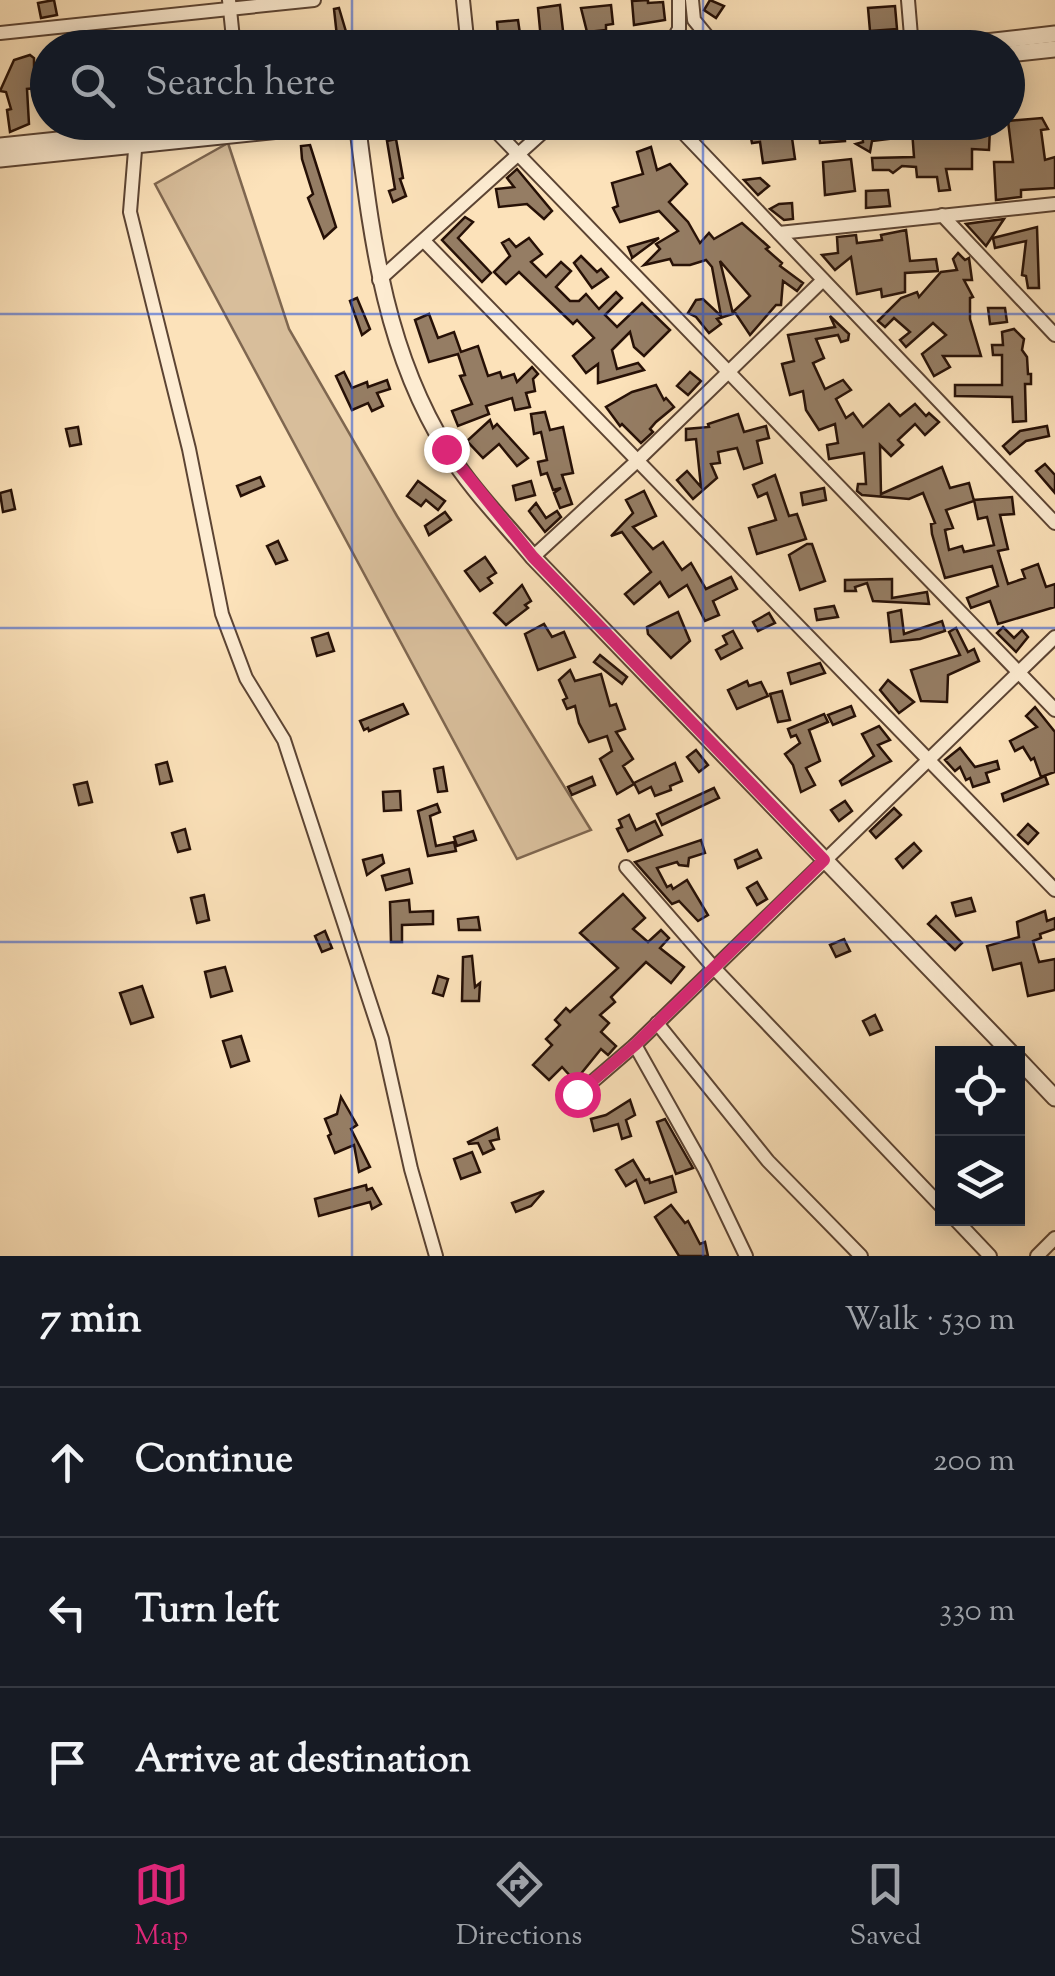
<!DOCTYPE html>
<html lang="en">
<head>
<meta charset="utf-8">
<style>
  :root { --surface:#171b24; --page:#242831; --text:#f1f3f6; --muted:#9ea1a6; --line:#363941; --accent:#db2777 }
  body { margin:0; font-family:"Sorts Mill Goudy",serif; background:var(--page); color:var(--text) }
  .controls { position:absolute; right:30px; bottom:30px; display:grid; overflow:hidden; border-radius:0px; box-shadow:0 5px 25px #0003 }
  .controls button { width:90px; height:90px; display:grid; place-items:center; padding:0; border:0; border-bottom:2px solid var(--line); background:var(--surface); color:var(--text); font:50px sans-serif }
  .stop { position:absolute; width:30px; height:30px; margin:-22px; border:8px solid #db2777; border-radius:50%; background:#fff }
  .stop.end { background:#db2777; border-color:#fff; box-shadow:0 2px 10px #0008 }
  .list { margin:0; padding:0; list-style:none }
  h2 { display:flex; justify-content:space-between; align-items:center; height:130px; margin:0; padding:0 40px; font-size:42px }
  h2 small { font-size:32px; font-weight:400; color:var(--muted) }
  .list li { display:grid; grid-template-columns:65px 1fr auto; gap:30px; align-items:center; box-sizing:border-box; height:150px; padding:0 40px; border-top:2px solid var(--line) }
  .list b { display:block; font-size:38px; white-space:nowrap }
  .list em { font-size:32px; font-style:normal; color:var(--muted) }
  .icon { flex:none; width:55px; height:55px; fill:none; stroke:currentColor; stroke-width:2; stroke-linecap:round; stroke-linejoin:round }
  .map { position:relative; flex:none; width:1055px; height:1256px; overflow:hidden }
  .search { position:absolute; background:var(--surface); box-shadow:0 5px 25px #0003; left:30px; right:30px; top:30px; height:110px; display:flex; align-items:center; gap:25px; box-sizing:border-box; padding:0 35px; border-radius:55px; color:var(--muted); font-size:38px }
  .sheet { height:580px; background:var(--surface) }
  nav { display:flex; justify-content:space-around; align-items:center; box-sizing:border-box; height:140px; border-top:2px solid var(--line); background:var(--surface); font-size:28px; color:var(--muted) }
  nav a { display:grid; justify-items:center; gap:5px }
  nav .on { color:var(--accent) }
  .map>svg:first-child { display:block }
  .green { fill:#d8be9b; stroke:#7f6750; stroke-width:2.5 }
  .building { fill:#957d64; stroke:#261006; stroke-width:2.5 }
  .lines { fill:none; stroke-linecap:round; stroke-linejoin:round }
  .minor-casing { stroke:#5c4433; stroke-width:16 }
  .tertiary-casing { stroke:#5c4433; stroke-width:19 }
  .minor { stroke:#fdecd2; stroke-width:12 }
  .tertiary { stroke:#fdecd2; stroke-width:15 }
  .route { stroke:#db2777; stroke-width:12 }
  .grid { fill:none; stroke:#1d4ed8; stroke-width:2.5; stroke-opacity:0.55 }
</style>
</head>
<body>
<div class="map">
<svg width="1055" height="1256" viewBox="0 0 1055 1256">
  <rect width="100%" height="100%" fill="#fce2ba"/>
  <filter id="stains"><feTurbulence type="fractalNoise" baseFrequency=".002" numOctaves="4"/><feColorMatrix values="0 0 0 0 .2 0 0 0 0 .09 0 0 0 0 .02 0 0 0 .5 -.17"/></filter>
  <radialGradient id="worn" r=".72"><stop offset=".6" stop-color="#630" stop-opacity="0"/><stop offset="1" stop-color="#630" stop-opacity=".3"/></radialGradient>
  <polygon class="green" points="228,143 289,329 397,516 591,830 517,859 155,184"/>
  <g class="building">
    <polygon points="54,0 57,15 41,18 38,3"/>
    <polygon points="648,0 648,3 663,2 665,20 634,25 632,1"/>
    <polygon points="710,0 724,6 716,18 704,10"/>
    <polygon points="560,5 565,48 523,48 523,43 541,40 538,8"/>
    <polygon points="611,5 613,24 606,25 606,30 587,32 581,8"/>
    <polygon points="895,6 897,29 870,31 868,8"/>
    <polygon points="339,8 347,35 354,36 354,46 338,46 334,9"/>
    <polygon points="518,20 522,48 499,48 497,22"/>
    <polygon points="30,55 34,58 34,72 48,71 48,87 27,89 29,124 10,132 7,110 11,109 6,92 0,91 14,60"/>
    <polygon points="1042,118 1048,129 1041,130 1045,160 1055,157 1055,188 1021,190 1021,197 996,200 994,162 1013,162 1008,121"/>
    <polygon points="771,122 782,122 784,129 800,129 800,138 792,138 795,159 763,163 760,142 752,143 750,133 773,130"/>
    <polygon points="818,122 844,122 845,141 820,143"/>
    <polygon points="861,122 888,122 889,139 872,141 870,152 856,144 863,142"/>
    <polygon points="990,128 989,150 972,149 972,169 946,169 950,190 939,191 937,177 917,177 916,167 902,166 893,173 889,170 873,170 872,158 914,157 912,130"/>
    <polygon points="396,139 403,178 400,179 406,196 393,202 389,191 395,189 387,141"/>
    <polygon points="310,145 336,227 324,238 308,198 313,194 302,159 301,146"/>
    <polygon points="651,147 657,170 670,164 687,184 669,202 688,222 700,243 709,233 714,239 742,223 769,247 766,249 782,263 780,266 803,283 797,291 783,281 781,305 776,305 750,335 734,311 750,296 720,261 733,314 717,319 721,324 709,333 696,317 688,313 696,300 703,299 721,316 712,267 706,260 690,265 673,265 670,259 644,265 660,249 656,244 678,231 659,211 620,222 613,208 618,206 612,183 643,174 637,152"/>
    <polygon points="851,159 855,191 825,195 823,162"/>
    <polygon points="517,169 552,211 544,219 527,204 499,207 496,189 514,187 507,178"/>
    <polygon points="760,178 769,186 758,195 744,180"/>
    <polygon points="888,190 890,206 866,208 866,191"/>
    <polygon points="792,203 793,219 784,220 770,209 779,204"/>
    <polygon points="465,217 473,222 458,238 491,273 482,282 442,240"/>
    <polygon points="1004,219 986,246 966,224 980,222"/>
    <polygon points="1037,227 1039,288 1028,288 1026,276 1022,275 1026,241 995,248 993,238"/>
    <polygon points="906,230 910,261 936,259 938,271 905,273 905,292 882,297 881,289 857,294 851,257 835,270 822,255 838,253 837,237 856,235 857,243 882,240 881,235"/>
    <polygon points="529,238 542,254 531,262 546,277 561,262 571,271 556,287 570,301 579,301 586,294 599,309 616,292 622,298 605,315 617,327 642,303 670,330 644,356 634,347 630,332 612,350 617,369 638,363 644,370 598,383 598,364 586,373 573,356 594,338 577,320 573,324 519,272 506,284 494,272 510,256 502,243 509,239 516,247"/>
    <polygon points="659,238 632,258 632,257 628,247"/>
    <polygon points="958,253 965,260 969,258 972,280 964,280 973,297 970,298 970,319 981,356 943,356 950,367 934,376 922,354 946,335 933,323 906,347 900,340 910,332 894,318 885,327 878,321 901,298 917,292 919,297 941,272 957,270 953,259"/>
    <polygon points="581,256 597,272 601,269 608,277 592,288 574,263"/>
    <polygon points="357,298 370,329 362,335 350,301"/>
    <polygon points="988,308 1005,308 1007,322 990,324"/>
    <polygon points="429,314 438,338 454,332 461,352 478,346 488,376 500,372 502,378 514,374 517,382 532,367 538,374 533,379 535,391 526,393 530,407 515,410 512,398 486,406 489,414 458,426 452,411 472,404 460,376 465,375 458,354 429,362 415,320"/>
    <polygon points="830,316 849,334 848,340 841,342 838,335 816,339 824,358 813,363 825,389 843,380 851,390 836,399 846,418 853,413 863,427 889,404 900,416 915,404 926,416 929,413 939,422 925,435 915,424 898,440 903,445 891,456 880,445 881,494 942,467 950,488 969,483 974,501 946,510 953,528 945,530 949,550 962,546 964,552 994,545 987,517 978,519 974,500 1012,497 1014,514 1000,515 1008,549 998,551 1008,584 1025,578 1022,570 1038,564 1046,587 1055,584 1055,607 998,624 990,601 971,608 967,598 998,586 992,566 945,578 932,534 931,524 935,523 923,493 909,499 862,495 857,491 858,484 866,484 864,453 829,459 827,445 838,443 835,424 819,430 806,410 803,391 790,395 782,364 794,361 788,335 835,327"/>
    <polygon points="1014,329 1024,339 1022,350 1027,357 1028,374 1031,374 1031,384 1025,384 1026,421 1013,422 1012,397 955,396 955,385 1002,385 1002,355 993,355 992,345 1003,345 1002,332"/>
    <polygon points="344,372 352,388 367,382 368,387 387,380 390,389 377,393 383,406 372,411 368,403 352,410 336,376"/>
    <polygon points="690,372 701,381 688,395 677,386"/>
    <polygon points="656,385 664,400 666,398 674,407 656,422 650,429 653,432 641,443 622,424 620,426 606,407 632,392"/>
    <polygon points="545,412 550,430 563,427 573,473 562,475 572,504 560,508 554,493 561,488 553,490 547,473 541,475 538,462 547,460 541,432 534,434 531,414"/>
    <polygon points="738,414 744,432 766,426 769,438 757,441 762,463 744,469 737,448 718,452 720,463 711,464 717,478 693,499 677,480 687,471 701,487 696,439 686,440 686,429 709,427 708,424"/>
    <polygon points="490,420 493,428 497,424 528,458 517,466 499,444 483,458 467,441"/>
    <polygon points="1047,426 1049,436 1026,441 1010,454 1003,446 1020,431"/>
    <polygon points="78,427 81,444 70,446 66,429"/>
    <polygon points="1045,464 1055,475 1055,493 1036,471"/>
    <polygon points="775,475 789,516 797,514 806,539 757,554 749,528 776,520 767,493 758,497 753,485"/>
    <polygon points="260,477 264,486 241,496 237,486"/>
    <polygon points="418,481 445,501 438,510 426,500 421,506 407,496"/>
    <polygon points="531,481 535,495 516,500 513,486"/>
    <polygon points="824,488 826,500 803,505 801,493"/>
    <polygon points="11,490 15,509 3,512 0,493"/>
    <polygon points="644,491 656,516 633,527 653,549 663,542 682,570 691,563 706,589 731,577 737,589 713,601 719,615 705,621 687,585 669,597 660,582 634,604 625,594 651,572 622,532 611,536 633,513 626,500"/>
    <polygon points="536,503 546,518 557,511 561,517 545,532 529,511"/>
    <polygon points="445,512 451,520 429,535 425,526"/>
    <polygon points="278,541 287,560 276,564 267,546"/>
    <polygon points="807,544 812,544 825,581 800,590 789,555"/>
    <polygon points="485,557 496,573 488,578 492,583 480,591 465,571"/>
    <polygon points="892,579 892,598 927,592 929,604 873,601 867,583 855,587 856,591 845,591 845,580"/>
    <polygon points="522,585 531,601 525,605 528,608 506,625 494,613"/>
    <polygon points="834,606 838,617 817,620 815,609"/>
    <polygon points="901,610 904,634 942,621 945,631 920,639 891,642 888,613"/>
    <polygon points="678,612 690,641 671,658 648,634 647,627"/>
    <polygon points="769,613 775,623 758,631 753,622"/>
    <polygon points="544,624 552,637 564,632 575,657 538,670 525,634"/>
    <polygon points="1003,627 1014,638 1022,630 1028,637 1016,652 997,633"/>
    <polygon points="956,628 968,652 974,649 979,661 948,675 947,702 921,701 911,670 960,655 949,632"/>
    <polygon points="733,631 742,648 721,659 716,650 727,644 723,636"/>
    <polygon points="328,633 334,651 317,656 312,638"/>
    <polygon points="600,655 627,677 622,684 594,662"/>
    <polygon points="820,663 825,673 791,684 788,673"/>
    <polygon points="570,670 575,681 601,674 610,706 616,704 625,729 616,732 633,759 623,766 634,784 617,794 600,759 612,751 607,736 589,742 579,723 575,706 567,709 563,700 567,698 559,680"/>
    <polygon points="888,680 914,702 899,713 880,690"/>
    <polygon points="747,681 749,686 761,682 768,696 737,709 728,690"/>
    <polygon points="782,691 790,720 778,722 770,694"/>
    <polygon points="403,704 408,714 369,731 368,728 364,730 360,721"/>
    <polygon points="851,706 855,716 833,725 828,715"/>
    <polygon points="1035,707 1055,732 1055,772 1041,777 1034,758 1031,760 1023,747 1015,751 1010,741 1037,727 1026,716"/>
    <polygon points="824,714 828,722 809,730 820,761 806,768 815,785 801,792 793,765 785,754 800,743 796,735 791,737 788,729"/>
    <polygon points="879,726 890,740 878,745 891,761 842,785 840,781 874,756 862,734"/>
    <polygon points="960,748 975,767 997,761 999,769 986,773 989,782 973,787 970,778 966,780 960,767 955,771 945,760"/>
    <polygon points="696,750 708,765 699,772 687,757"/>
    <polygon points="167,762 172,781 160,784 156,765"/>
    <polygon points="675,763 682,781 670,786 671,790 655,796 651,787 639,793 634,783"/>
    <polygon points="443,767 447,791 438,792 434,769"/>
    <polygon points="1045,776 1048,784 1004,801 1002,794"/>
    <polygon points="592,777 595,785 572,795 568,787"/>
    <polygon points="87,782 92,802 79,805 74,785"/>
    <polygon points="714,788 719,798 662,825 657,814"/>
    <polygon points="400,791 401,810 384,811 383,792"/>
    <polygon points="845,801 852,811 839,821 831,810"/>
    <polygon points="437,804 440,812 430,816 436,846 454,842 456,851 428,856 418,811"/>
    <polygon points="894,808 901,815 876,838 870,831"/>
    <polygon points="629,815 636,830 655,821 662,835 628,851 617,829 622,827 619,820"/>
    <polygon points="1028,824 1038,833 1028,844 1018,835"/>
    <polygon points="185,829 190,849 178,852 172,833"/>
    <polygon points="473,831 476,840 457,846 454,837"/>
    <polygon points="701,840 705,853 689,858 688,866 679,865 677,862 657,868 667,887 671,885 673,889 687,880 708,915 698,921 679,901 672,904 635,862"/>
    <polygon points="914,843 921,851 903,868 896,859"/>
    <polygon points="757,850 761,858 738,868 735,860"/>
    <polygon points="382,855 384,863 367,875 363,860"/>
    <polygon points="409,869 412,883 386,890 382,876"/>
    <polygon points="757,882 767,899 757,905 747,888"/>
    <polygon points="623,894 645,918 633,929 648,942 661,930 669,938 660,948 684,967 671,983 646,962 611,997 615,1002 600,1015 609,1023 601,1032 616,1046 608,1055 601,1049 575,1081 562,1067 549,1080 533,1065 552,1045 546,1039 560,1025 555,1020 566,1008 570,1012 618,968 580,933"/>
    <polygon points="204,895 209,920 197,923 191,898"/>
    <polygon points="971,898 975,911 956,916 952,903"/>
    <polygon points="409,900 410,912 433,911 433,924 402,925 402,942 391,942 390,902"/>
    <polygon points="1045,911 1047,921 1055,918 1055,929 1040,934 1041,938 1033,941 1039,962 1055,959 1055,990 1028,996 1021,963 993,970 987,946 1019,937 1017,922"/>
    <polygon points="936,916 962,943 955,950 928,924"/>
    <polygon points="478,917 480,930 459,930 458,919"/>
    <polygon points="325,931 332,948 322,952 315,936"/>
    <polygon points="844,939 850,951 836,957 830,945"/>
    <polygon points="472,956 475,987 480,983 479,1001 462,1001 463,957"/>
    <polygon points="225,967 232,991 211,997 205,972"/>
    <polygon points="438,976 448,979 443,996 433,993"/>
    <polygon points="142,986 153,1017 131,1024 120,993"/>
    <polygon points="875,1015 882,1030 870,1035 863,1021"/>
    <polygon points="241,1036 249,1061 231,1067 223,1041"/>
    <polygon points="341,1097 357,1125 351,1129 370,1167 359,1172 354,1145 335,1153 328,1136 331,1134 325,1119 337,1114"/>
    <polygon points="630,1100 635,1115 626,1120 631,1136 622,1139 618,1124 594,1131 591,1119 606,1115"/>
    <polygon points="665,1119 693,1168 676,1174 657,1122"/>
    <polygon points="497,1128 499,1139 490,1141 494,1149 483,1154 478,1143 469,1144 468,1142"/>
    <polygon points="472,1152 480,1172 461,1179 454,1159"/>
    <polygon points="633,1160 645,1180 649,1179 650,1183 672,1176 676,1192 645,1203 636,1180 626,1186 616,1170"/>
    <polygon points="366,1185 367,1190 372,1188 381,1204 372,1209 370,1202 319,1216 315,1199"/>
    <polygon points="544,1191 531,1206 516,1212 512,1203"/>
    <polygon points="671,1205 685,1223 688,1221 700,1244 705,1242 708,1256 679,1256 655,1217"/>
  </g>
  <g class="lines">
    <g class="minor-casing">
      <g id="minor">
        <polyline points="229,0 234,48"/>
        <polyline points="463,0 468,48"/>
        <polyline points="692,0 694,20 717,48"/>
        <polyline points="908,0 912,48"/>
        <polyline points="0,33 314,0"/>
        <polyline points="668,48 679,29 679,0"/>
        <polyline points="487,122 1055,710"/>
        <polyline points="673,122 1055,523"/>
        <polyline points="136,138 130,212 189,449 222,614 246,678 284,740 382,1039 411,1169 436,1256"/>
        <polyline points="942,215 1055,335"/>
        <polyline points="779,233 1055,204"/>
        <polyline points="424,241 1055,890"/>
        <polyline points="379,280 554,122"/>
        <polyline points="533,557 637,461 823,280"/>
        <polyline points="626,867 714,968 942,1207"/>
        <polyline points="657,1023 768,1161 861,1256"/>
        <polyline points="635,1045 704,1168 746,1256"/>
        <polyline points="577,1095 635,1045 1055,637"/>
        <polyline points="954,1218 990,1256"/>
        <polyline points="1037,1256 1055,1238"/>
      </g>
    </g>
    <g class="tertiary-casing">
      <g id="tertiary">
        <polyline points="932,48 1055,34"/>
        <polyline points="1008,54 1055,49"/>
        <path d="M357 122C372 238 384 349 447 450 471 489 504 522 533 557L1012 1054"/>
        <polyline points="0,146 230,122"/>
        <polyline points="0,159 357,122"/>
        <polyline points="1018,1059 1055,1098"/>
      </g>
    </g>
    <use href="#minor" class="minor"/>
    <use href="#tertiary" class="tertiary"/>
  </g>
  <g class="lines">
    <polyline class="route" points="446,449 533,557 824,860 635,1045 577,1094"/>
  </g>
  <path class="grid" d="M352 0V48M703 0V48M352 122V1256M703 122V1256M0 314H1055M0 628H1055M0 942H1055"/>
  <rect width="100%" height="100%" filter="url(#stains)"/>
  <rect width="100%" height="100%" fill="url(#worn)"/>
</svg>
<div class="controls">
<button><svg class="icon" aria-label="locate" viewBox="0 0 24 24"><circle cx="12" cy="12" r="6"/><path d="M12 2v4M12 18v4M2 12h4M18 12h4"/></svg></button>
<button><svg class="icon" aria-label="layers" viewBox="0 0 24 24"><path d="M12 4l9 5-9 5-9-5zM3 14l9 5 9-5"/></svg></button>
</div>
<div class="stop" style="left:577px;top:1094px"></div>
<div class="stop end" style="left:446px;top:449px"></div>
<div class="search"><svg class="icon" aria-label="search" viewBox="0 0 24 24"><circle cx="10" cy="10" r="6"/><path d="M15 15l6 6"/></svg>Search here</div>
</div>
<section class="sheet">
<h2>7 min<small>Walk · 530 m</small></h2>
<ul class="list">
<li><svg class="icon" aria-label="ahead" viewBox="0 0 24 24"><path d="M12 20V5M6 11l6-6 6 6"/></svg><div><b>Continue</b></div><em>200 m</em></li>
<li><svg class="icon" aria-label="left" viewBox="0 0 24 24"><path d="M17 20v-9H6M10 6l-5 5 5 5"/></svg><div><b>Turn left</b></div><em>330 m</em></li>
<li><svg class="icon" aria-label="arrive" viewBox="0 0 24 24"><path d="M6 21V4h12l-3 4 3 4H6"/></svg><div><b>Arrive at destination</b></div></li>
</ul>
</section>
<nav>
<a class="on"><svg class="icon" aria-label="map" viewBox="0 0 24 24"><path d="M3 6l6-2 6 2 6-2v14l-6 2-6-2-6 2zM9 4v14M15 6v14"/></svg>Map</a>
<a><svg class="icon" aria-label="directions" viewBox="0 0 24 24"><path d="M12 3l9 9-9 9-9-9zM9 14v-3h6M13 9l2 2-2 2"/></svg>Directions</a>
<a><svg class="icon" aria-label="saved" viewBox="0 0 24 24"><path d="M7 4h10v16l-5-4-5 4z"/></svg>Saved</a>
</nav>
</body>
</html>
